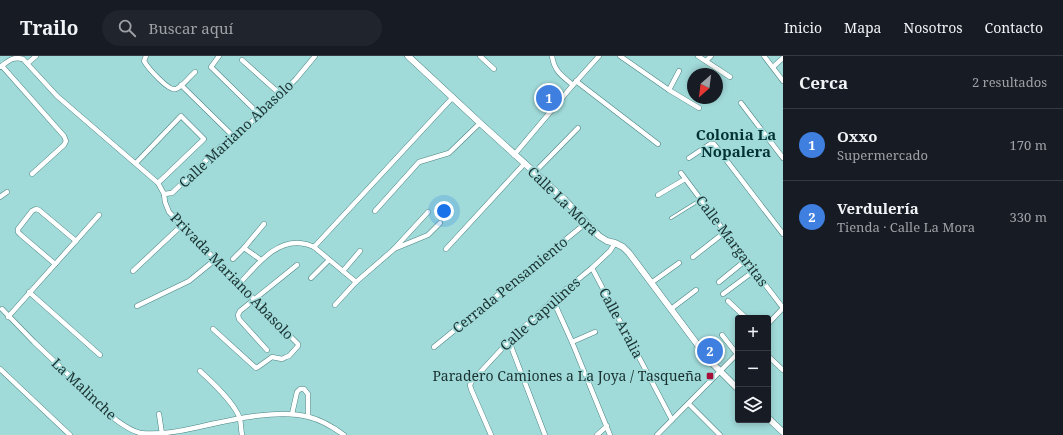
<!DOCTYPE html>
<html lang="es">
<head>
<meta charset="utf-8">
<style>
  :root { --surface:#171b24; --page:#20242c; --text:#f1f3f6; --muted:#9ea1a6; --line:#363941; --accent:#d08ca0 }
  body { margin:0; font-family:"Noto Serif",serif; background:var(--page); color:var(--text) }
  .controls { position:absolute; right:12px; bottom:12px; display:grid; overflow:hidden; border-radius:4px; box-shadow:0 2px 6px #0003 }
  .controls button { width:36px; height:36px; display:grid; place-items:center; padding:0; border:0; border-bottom:1px solid var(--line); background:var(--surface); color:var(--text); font:20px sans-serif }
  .compass { position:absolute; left:687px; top:12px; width:36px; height:36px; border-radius:50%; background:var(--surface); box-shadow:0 2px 6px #0003; rotate:208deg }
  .you { position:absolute; left:444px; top:155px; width:14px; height:14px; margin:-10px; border:3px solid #fff; border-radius:50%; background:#1a73e8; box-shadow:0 0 0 6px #1a73e833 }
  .badge { display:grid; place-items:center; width:26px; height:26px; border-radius:50%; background:var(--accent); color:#fff; font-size:13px; font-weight:700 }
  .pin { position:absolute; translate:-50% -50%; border:2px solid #fff; box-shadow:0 1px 4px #0006 }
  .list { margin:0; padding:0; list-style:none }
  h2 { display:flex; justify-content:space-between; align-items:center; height:52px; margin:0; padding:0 16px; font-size:17px }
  h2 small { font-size:13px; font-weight:400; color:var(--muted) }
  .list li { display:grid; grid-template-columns:26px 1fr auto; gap:12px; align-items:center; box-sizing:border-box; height:72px; padding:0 16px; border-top:1px solid var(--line) }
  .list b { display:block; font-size:15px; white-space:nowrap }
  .list p { margin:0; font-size:13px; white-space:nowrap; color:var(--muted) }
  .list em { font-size:13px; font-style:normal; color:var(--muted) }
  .icon { flex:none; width:22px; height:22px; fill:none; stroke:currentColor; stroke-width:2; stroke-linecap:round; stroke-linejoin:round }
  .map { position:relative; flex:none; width:783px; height:379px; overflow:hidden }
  header { display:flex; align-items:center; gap:24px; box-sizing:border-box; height:56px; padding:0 20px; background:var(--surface); border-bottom:1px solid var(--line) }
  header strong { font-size:19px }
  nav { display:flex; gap:22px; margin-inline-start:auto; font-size:14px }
  .search { width:280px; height:36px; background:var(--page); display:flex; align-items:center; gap:10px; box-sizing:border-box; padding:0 14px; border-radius:22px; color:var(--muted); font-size:15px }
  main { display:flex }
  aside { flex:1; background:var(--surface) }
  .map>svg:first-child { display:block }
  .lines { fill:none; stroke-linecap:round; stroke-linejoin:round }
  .service-casing { stroke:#4b8483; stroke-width:3.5 }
  .minor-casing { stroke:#4b8483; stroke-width:5.5 }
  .tertiary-casing { stroke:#4b8483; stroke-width:7 }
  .service { stroke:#fff; stroke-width:2.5 }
  .minor { stroke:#fff; stroke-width:4.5 }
  .tertiary { stroke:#fff; stroke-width:6 }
  .poi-dot { fill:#a70e38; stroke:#a0dad9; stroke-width:1.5 }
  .labels { text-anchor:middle; stroke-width:3.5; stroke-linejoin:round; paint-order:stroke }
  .street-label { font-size:14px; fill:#193130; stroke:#a0dad9 }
  .poi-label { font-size:14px; fill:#193130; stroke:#a0dad9; text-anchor:end }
  .neighbourhood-label { font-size:15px; font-weight:bold; fill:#033232; stroke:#a0dad9 }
</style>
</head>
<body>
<header>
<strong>Trailo</strong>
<div class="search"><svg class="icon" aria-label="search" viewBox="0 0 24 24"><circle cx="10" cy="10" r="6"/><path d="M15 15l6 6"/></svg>Buscar aquí</div>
<nav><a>Inicio</a><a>Mapa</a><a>Nosotros</a><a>Contacto</a></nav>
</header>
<main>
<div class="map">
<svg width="783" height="379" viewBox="0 0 783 379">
  <rect width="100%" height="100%" fill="#a0dad9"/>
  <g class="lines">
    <g class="service-casing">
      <polyline id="service" points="671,162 700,144"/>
    </g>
    <g class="minor-casing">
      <g id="minor">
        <path d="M146 0 144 5C148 12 169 36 176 33 183 30 189 21 195 16"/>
        <polyline points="219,0 211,11 260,59"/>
        <polyline points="480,0 494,13"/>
        <path d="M552 0C554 15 562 20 573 29"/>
        <polyline points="620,0 669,34 699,52"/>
        <polyline points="698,0 730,21"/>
        <polyline points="764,0 783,25"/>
        <polyline points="242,4 280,38"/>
        <polyline points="706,5 711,0"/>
        <polyline points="28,7 36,0"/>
        <polyline points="2,10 64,80 66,85 64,89 32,118"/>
        <path d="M0 11C9 5 12 0 23 3L57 40 158 127 164 138 172 137 219 92 260 59 296 23 315 0"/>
        <polyline points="773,11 783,2"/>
        <polyline points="576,25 658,88"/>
        <polyline points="181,29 233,80"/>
        <polyline points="669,34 679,15"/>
        <polyline points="741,47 783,102"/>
        <polyline points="514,99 573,29 599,0"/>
        <polyline points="689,102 710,88 714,88 783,178"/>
        <polyline points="136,107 181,60 204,83 158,127"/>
        <polyline points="535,116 578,72"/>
        <polyline points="681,117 725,176 783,252 768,268"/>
        <polyline points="164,138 165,146 169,156 292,282 298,288 298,290 289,300 286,301 282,303 272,301 258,311 256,312 213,273"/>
        <polyline points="658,139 685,123"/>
        <polyline points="0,141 7,136"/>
        <polyline points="375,155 419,106 449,97 480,67"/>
        <polyline points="314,191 356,226"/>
        <polyline points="394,193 428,179 440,167"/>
        <polyline points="446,193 525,107"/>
        <polyline points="693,201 725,176"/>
        <polyline points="233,203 244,192"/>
        <polyline points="261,204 244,192 264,168"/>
        <polyline points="55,208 21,179 18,176 18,173 32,155 36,153 39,154 76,185"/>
        <polyline points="592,212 672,364"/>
        <polyline points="133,215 182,169"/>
        <polyline points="343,215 360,195"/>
        <polyline points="311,222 329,204"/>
        <polyline points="719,226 746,204"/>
        <polyline points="651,227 679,207"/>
        <path d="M239 228C256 210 277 181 305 188 308 188 311 190 314 191L453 41"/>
        <polyline points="29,236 100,299"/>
        <polyline points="723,238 754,215"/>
        <polyline points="553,244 572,286 610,379"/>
        <polyline points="728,245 746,262"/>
        <polyline points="335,249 356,226 393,194 428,156"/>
        <polyline points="137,250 189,225 216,203"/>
        <path d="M2 253 34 286 116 364C123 369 131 375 140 377 158 379 177 376 194 372 226 365 277 352 309 361 321 364 333 371 344 379"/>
        <polyline points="671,253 696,234"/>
        <polyline points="8,261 99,159"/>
        <polyline points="722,279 737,298"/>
        <polyline points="509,285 545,379"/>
        <polyline points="572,286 595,276"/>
        <polyline points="434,291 586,167"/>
        <polyline points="267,294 239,263 238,259 240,255 297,209"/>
        <polyline points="768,300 783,314"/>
        <polyline points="0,313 70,379"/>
        <path d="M200 315C212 326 235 347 240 363 241 368 241 374 242 379"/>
        <polyline points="689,348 720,379"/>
        <polyline points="159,358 162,378"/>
        <polyline points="292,358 297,336 300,333 304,333 308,338 308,360"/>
        <polyline points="491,379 471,333 470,329 472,325 509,285 553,244 592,212 610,195 615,187"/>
        <polyline points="597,379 607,370"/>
        <polyline points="657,379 738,297"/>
      </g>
    </g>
    <g class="tertiary-casing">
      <g id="tertiary">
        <polyline points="408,0 480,67 564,143 599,180 607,185 615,187 623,191 629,197 709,304 738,333"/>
        <polyline points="768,362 783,376"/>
      </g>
    </g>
    <use href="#service" class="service"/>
    <use href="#minor" class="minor"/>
    <use href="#tertiary" class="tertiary"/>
  </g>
  <rect class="poi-dot" x="706" y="316" width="8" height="8" rx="2"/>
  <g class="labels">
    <g class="street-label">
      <text transform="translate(236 78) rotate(-43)" y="5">Calle Mariano Abasolo</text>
      <text transform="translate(563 145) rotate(44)" y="5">Calle La Mora</text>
      <text transform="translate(732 185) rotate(53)" y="5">Calle Margaritas</text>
      <text transform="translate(232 220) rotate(46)" y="5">Privada Mariano Abasolo</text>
      <text transform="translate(510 229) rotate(-39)" y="5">Cerrada Pensamiento</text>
      <text transform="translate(540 258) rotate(-42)" y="5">Calle Capulines</text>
      <text transform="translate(621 267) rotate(62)" y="5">Calle Aralia</text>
      <text transform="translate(84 333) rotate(43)" y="5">La Malinche</text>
    </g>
    <g class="poi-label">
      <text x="702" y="325">Paradero Camiones a La Joya / Tasqueña</text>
    </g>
    <g class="neighbourhood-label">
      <text x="736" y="84">Colonia La<tspan x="736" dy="17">Nopalera</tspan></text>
    </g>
  </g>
</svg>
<div class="controls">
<button>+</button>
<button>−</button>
<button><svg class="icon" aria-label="layers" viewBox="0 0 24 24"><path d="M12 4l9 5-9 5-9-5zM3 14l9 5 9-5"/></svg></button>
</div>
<svg class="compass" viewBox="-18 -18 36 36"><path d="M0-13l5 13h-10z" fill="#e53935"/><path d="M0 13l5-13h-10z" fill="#9ea1a6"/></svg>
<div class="you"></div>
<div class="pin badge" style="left:549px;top:42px;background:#3f7fe0">1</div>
<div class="pin badge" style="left:710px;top:295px;background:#3f7fe0">2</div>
</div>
<aside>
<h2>Cerca<small>2 resultados</small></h2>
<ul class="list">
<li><span class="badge" style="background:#3f7fe0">1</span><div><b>Oxxo</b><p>Supermercado</p></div><em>170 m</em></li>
<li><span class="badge" style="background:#3f7fe0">2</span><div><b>Verdulería</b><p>Tienda · Calle La Mora</p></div><em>330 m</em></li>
</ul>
</aside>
</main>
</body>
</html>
